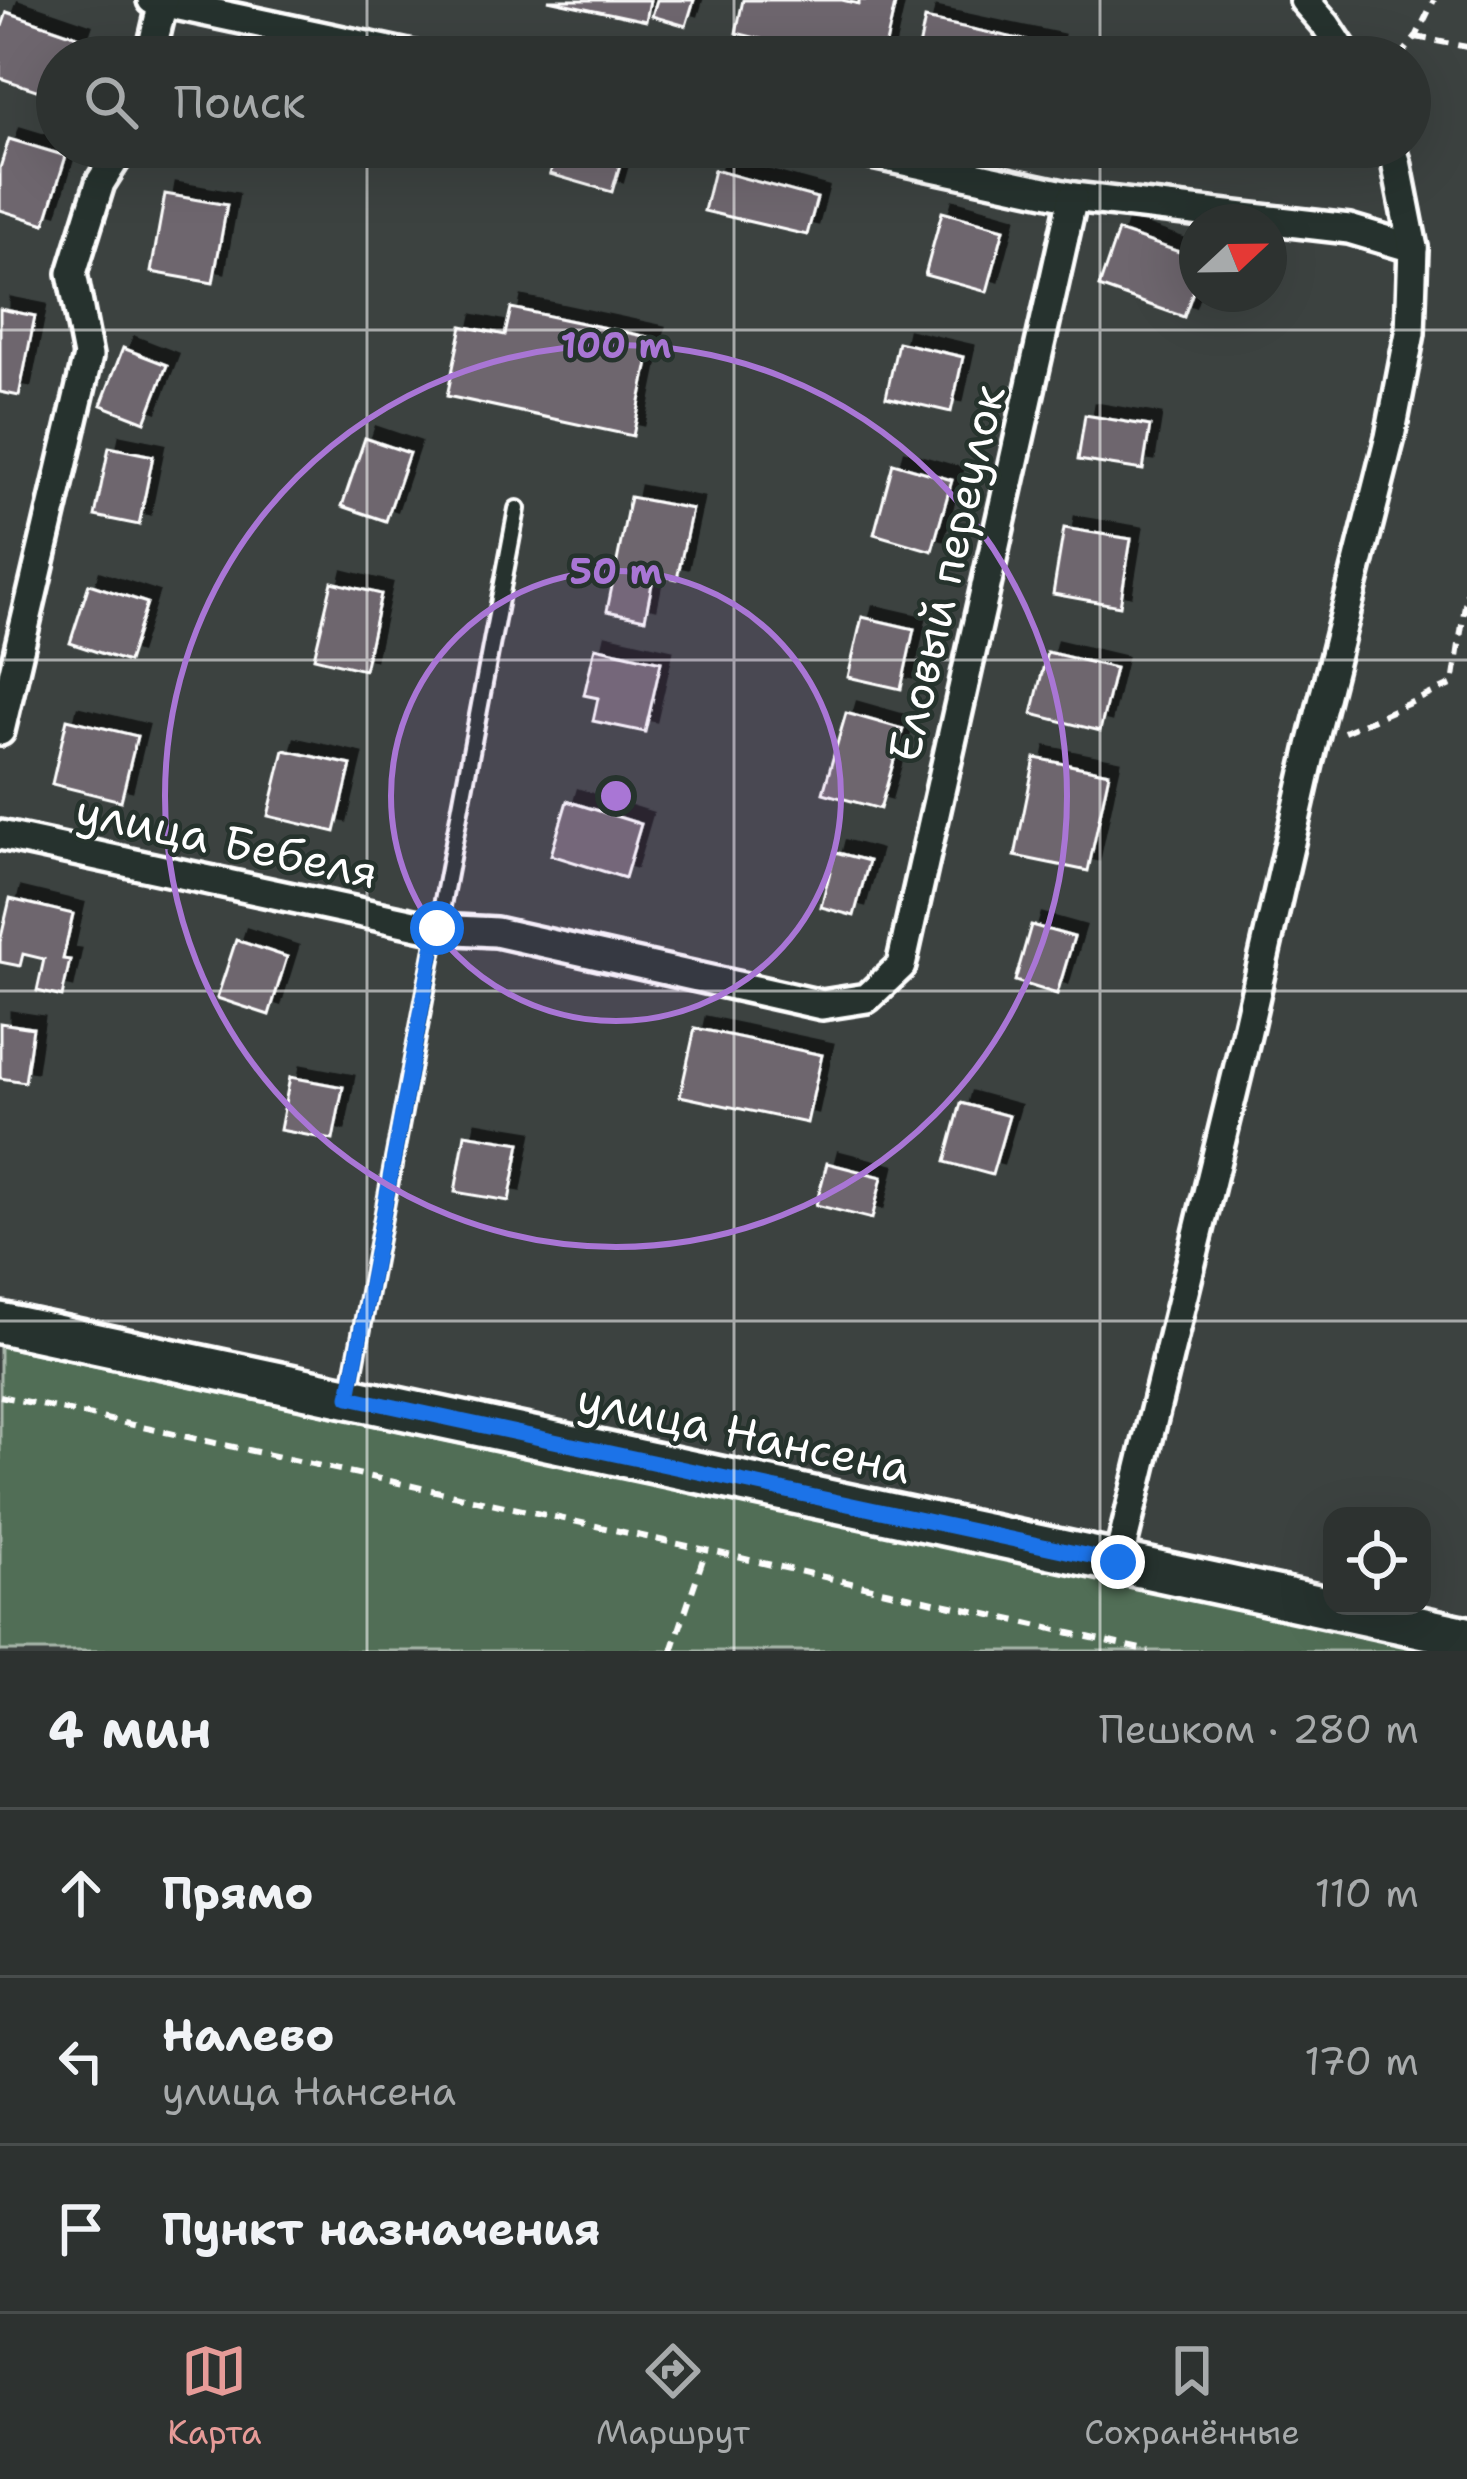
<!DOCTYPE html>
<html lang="ru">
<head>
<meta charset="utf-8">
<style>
  :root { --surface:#2d3230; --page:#353a38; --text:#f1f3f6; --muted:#a7aaab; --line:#484d4c; --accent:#e69b98 }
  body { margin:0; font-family:"Shantell Sans",sans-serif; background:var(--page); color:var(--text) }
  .controls { position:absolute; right:36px; bottom:36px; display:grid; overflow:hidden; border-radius:24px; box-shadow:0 12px 48px #0002 }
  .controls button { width:108px; height:108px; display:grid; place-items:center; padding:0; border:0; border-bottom:3px solid var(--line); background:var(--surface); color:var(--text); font:60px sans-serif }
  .compass { position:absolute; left:1179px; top:204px; width:108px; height:108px; border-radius:50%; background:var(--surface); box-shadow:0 12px 48px #0002; rotate:68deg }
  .stop { position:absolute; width:36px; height:36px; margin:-27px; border:9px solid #1a73e8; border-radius:50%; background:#fff }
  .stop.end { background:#1a73e8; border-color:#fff; box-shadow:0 3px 12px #0008 }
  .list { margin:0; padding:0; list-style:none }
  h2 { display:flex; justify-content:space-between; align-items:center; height:156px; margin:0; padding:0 48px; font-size:51px }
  h2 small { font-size:39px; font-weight:400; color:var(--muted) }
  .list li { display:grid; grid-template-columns:78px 1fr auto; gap:36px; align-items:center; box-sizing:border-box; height:168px; padding:0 48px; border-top:3px solid var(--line) }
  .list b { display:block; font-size:45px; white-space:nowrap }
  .list p { margin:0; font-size:39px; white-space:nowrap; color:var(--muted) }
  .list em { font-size:39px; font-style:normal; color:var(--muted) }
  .icon { flex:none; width:66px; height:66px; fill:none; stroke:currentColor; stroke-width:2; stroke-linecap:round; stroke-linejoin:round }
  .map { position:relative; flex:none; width:1467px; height:1651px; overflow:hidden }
  .search { position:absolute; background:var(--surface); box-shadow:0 12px 48px #0002; left:36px; right:36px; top:36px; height:132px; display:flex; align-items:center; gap:30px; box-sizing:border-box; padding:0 42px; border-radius:66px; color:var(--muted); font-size:45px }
  .sheet { height:660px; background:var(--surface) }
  nav { display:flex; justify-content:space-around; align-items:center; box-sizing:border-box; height:168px; border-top:3px solid var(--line); background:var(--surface); font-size:33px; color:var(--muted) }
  nav a { display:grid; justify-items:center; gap:6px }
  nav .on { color:var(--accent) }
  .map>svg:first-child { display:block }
  .green { fill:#516e56; stroke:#a8b6aa; stroke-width:3 }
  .building { fill:#6e666e; stroke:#fff; stroke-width:3; filter:url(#shadow) }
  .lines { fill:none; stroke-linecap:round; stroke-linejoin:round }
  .lane-casing { stroke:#fff; stroke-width:22 }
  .street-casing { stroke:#fff; stroke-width:36 }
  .secondary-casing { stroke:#fff; stroke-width:48 }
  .path { stroke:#fff; stroke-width:6; stroke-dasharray:12 9; stroke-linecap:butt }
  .lane { stroke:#26332d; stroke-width:14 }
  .street { stroke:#26332d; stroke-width:27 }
  .secondary { stroke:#26332d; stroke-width:39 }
  .route { stroke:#1a73e8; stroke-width:15 }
  .grid { fill:none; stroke:#fff; stroke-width:3; stroke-opacity:0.55 }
  .ring { fill:none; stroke:#a976d5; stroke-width:6 }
  .labels { text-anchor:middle; stroke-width:9; stroke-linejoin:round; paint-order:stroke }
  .street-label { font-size:45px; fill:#fff; stroke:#26332d }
  .centre { fill:#a976d5; stroke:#26332d; stroke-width:6 }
  .ring-label { font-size:36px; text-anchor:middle; font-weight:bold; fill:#a976d5; stroke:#26332d; stroke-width:9; stroke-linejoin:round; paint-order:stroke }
</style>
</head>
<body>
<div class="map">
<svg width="1467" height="1651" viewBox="0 0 1467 1651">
  <defs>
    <filter id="shadow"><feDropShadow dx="11" dy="-11" stdDeviation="0" flood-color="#0009"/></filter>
  </defs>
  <rect width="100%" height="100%" fill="#3c4240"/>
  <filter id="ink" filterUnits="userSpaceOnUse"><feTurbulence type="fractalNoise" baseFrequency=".00833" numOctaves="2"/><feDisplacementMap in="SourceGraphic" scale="24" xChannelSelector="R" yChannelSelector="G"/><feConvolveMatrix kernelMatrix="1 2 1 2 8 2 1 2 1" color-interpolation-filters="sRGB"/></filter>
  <g filter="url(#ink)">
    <polygon class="green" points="0,1346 1432,1651 0,1651"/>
    <g class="building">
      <polygon points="548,0 650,0 646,21"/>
      <polygon points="657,0 694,0 686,26 652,16"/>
      <polygon points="743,0 842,0 859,4 859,0 896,0 883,57 835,57 736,33"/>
      <polygon points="7,12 80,37 73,57 57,57 57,97 0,78 0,32"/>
      <polygon points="925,19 1052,46 1049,57 917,57"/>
      <polygon points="9,139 66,156 45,224 0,210 0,168"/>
      <polygon points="558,147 599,147 623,154 612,192 550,174"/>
      <polygon points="714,170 817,198 807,235 704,211"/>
      <polygon points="165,194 227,205 213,283 151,272"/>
      <polygon points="942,212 1004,229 987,292 925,275"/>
      <polygon points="1118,231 1197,258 1197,280 1184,317 1099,287"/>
      <polygon points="511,308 653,338 633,436 447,396 462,326 505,335"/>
      <polygon points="0,309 35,316 19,396 0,392"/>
      <polygon points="898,342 963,357 951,412 886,397"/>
      <polygon points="123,348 167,365 145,422 101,405"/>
      <polygon points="1085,415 1150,426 1143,470 1078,460"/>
      <polygon points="365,438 409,453 386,521 342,506"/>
      <polygon points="109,447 153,456 139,525 95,516"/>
      <polygon points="893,463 952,480 932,551 874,534"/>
      <polygon points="630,497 692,509 677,579 654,574 645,619 607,611"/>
      <polygon points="1064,528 1131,539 1120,606 1053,594"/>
      <polygon points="332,582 381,594 364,670 314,658"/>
      <polygon points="89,584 147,603 128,662 70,643"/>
      <polygon points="862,617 914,629 901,689 848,677"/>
      <polygon points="595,647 661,662 645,732 593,721 598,698 584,695"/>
      <polygon points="1047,652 1115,668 1100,731 1032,714"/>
      <polygon points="846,713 903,729 880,809 823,793"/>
      <polygon points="67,719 137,736 121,801 52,784"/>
      <polygon points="284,750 351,765 335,832 268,816"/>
      <polygon points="1035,758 1109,773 1088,871 1015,856"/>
      <polygon points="567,801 641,824 625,878 551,855"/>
      <polygon points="835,852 869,861 854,916 821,907"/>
      <polygon points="10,899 73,914 63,959 70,960 62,997 37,991 44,959 23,954 20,966 0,962 0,942"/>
      <polygon points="1031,925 1074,937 1057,994 1015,981"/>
      <polygon points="236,940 287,957 269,1015 217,998"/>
      <polygon points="0,1023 33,1028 25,1082 0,1078"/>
      <polygon points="695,1028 822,1055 807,1123 680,1096"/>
      <polygon points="290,1077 343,1087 333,1140 280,1130"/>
      <polygon points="961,1103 1009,1116 992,1175 945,1162"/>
      <polygon points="465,1134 520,1143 509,1201 455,1192"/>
      <polygon points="827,1163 882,1177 872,1219 816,1205"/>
    </g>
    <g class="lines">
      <g class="lane-casing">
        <polyline id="lane" points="350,1392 517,509"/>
      </g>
      <g class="street-casing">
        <g id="street">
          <polyline points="152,0 418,57"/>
          <polyline points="1304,0 1326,25 1347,57"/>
          <polyline points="150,57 163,2"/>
          <polyline points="839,147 1073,197 1349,229 1413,248"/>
          <polyline points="0,731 88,356 72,273 100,183 123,147"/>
          <polyline points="0,835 437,929 496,932 822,1005 867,998 901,966 1073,197"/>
          <polyline points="1118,1562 1238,1070 1312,746 1390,437 1410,333 1413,248 1396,161 1391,147"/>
        </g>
      </g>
      <g class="secondary-casing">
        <polyline id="secondary" points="0,1323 1467,1637"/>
      </g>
      <g class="path">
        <polyline points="1416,37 1467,47"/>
        <polyline points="1400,57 1416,37 1434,0"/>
        <polyline points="1344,732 1453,684 1467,592"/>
        <polyline points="0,1396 706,1550 1149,1651"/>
        <polyline points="672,1651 706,1550"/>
      </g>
      <use href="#lane" class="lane"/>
      <use href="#street" class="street"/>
      <use href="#secondary" class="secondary"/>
    </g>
  </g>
  <g class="lines" filter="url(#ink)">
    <polyline class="route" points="437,928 349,1397 1118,1562"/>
  </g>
  <path class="grid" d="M367 0V57M734 0V57M1100 0V57M367 147V1651M734 147V1651M1100 147V1651M0 330H1467M0 660H1467M0 991H1467M0 1321H1467"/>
  <circle cx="616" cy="796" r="225" fill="#a976d5" fill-opacity=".12"/>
  <g class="ring">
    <circle cx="616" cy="796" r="225"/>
    <circle cx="616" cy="796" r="451"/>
  </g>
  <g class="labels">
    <g class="street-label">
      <text transform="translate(946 573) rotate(-77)" y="16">Еловый переулок</text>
      <text transform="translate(227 841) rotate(12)" y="16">улица Бебеля</text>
      <text transform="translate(744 1433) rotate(12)" y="16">улица Нансена</text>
    </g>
  </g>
  <circle cx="616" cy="796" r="18" class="centre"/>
  <g class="ring-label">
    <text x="616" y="358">100 m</text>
    <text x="616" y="584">50 m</text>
  </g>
</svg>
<div class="controls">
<button><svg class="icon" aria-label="locate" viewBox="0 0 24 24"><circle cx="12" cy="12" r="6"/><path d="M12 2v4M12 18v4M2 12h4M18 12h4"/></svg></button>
</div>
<svg class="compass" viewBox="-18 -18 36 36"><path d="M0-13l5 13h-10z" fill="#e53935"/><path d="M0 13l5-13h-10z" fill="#a7aaab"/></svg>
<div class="stop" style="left:437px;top:928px"></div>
<div class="stop end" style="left:1118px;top:1562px"></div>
<div class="search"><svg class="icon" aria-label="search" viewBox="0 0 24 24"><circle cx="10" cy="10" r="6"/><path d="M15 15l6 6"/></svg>Поиск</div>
</div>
<section class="sheet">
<h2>4 мин<small>Пешком · 280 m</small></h2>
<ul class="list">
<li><svg class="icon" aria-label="ahead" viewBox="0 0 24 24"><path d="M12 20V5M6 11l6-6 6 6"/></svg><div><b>Прямо</b></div><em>110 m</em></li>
<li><svg class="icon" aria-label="left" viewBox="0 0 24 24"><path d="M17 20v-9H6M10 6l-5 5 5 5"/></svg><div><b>Налево</b><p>улица Нансена</p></div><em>170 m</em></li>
<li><svg class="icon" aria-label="arrive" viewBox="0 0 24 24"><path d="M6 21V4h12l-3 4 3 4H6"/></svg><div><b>Пункт назначения</b></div></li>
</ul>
</section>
<nav>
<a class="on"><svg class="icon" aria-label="map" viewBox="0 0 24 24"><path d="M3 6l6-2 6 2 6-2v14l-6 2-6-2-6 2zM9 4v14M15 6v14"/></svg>Карта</a>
<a><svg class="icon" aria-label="directions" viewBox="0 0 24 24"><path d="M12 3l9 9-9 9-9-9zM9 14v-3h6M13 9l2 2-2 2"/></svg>Маршрут</a>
<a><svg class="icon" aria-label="saved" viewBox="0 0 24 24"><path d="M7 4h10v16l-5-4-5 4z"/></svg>Сохранённые</a>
</nav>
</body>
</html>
